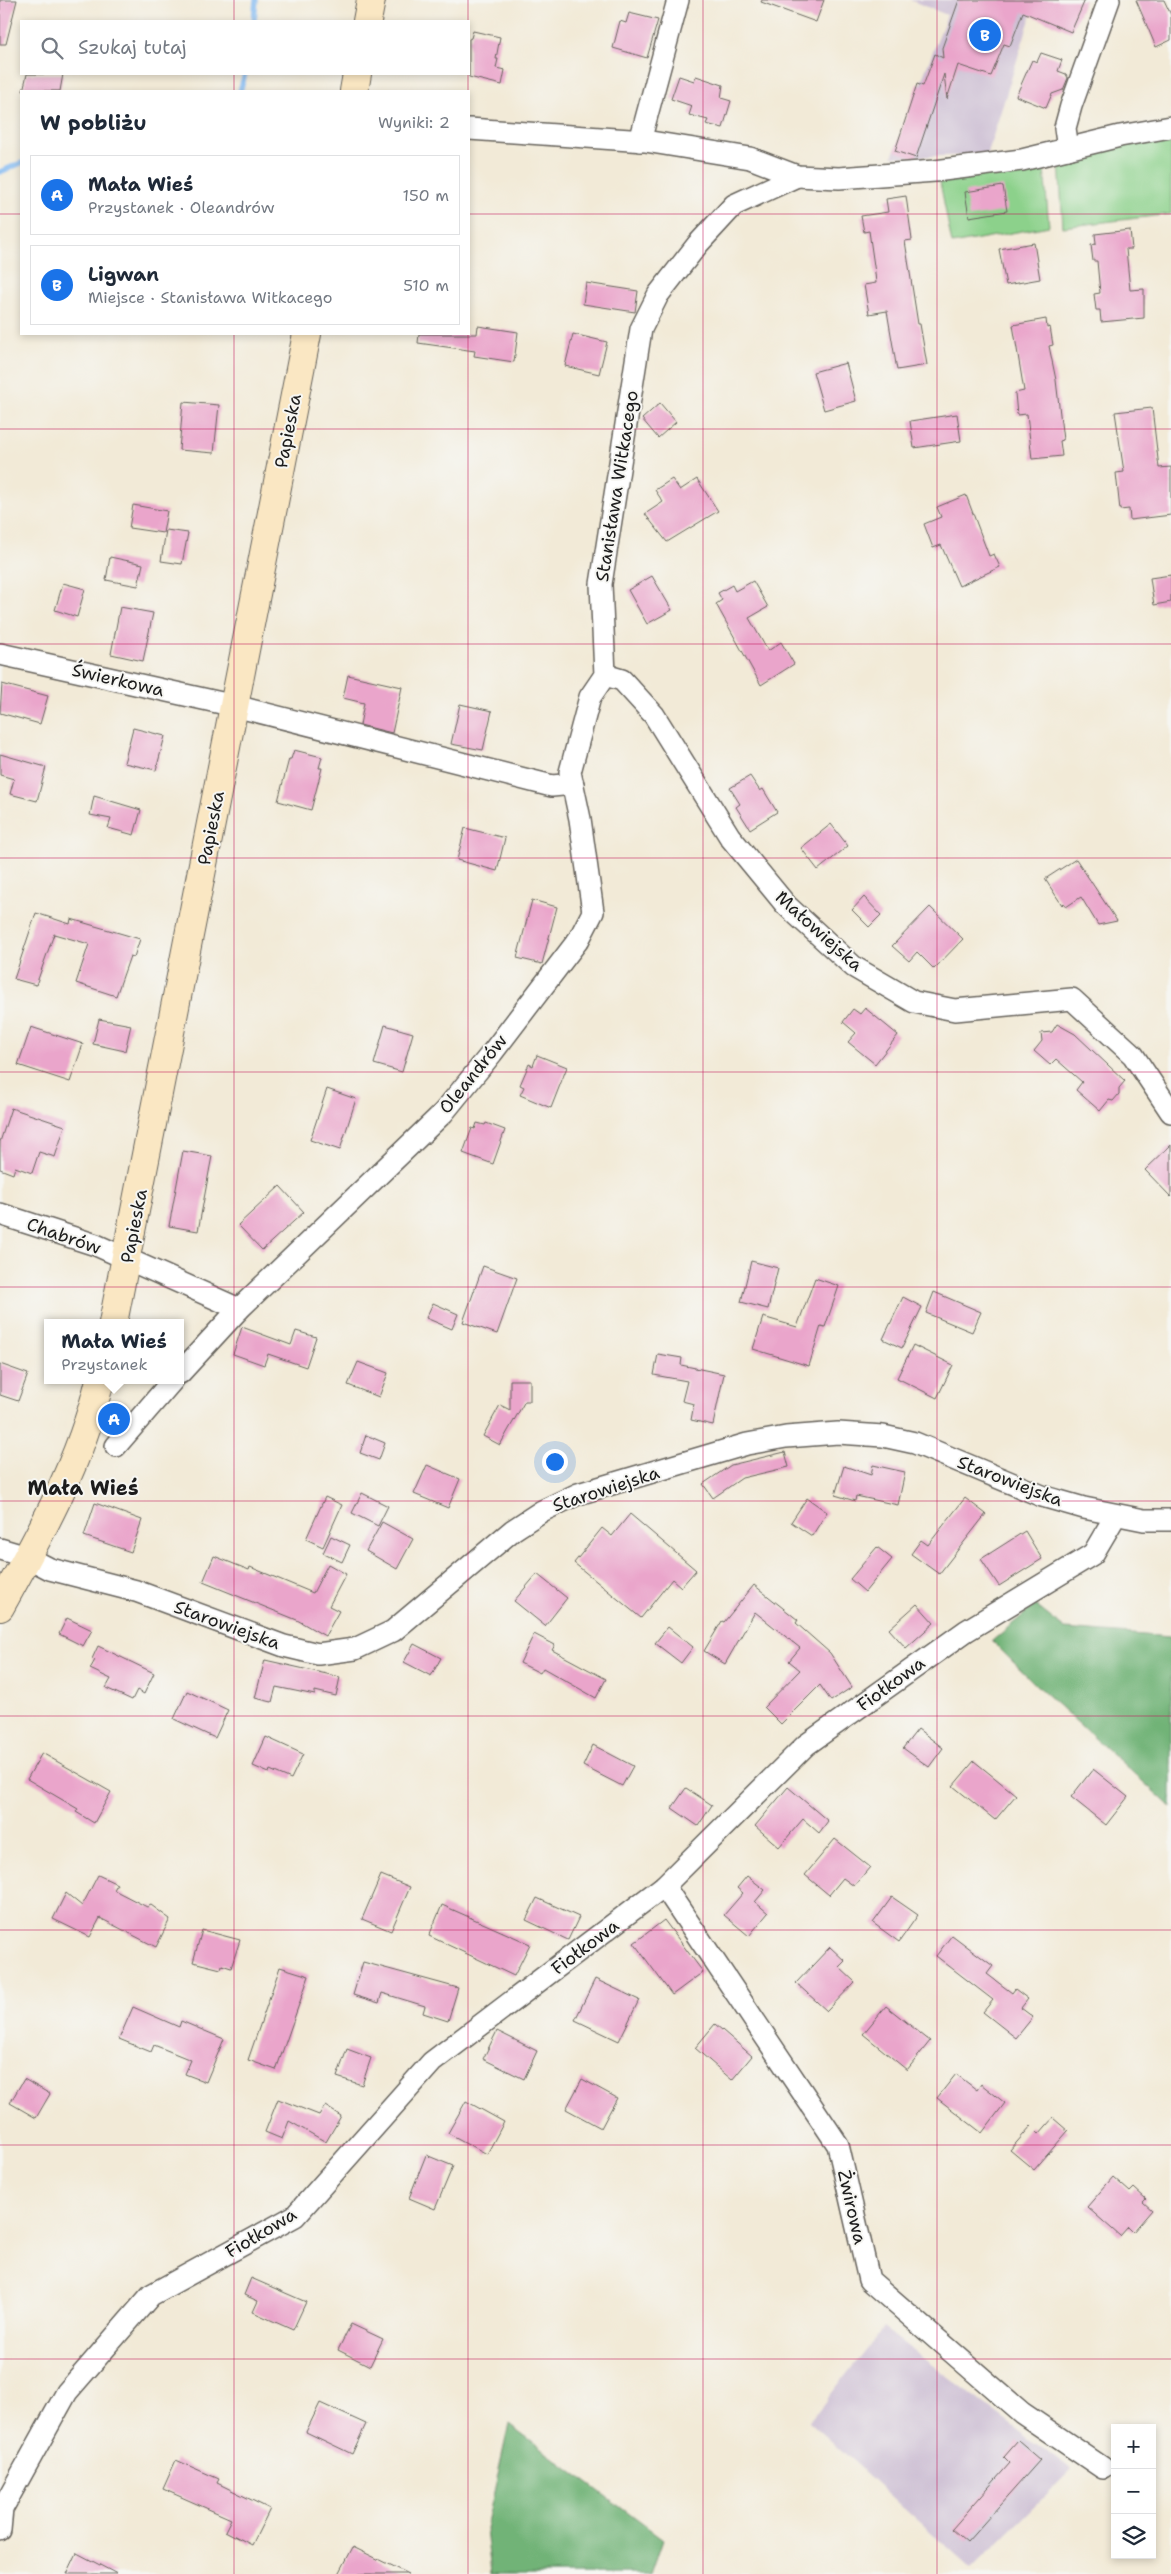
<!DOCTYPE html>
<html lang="pl">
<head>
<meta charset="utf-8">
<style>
  :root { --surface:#fff; --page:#f6f6f7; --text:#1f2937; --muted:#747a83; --line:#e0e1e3; --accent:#1a73e8 }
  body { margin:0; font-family:"Shantell Sans",sans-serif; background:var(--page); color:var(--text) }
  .controls { position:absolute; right:15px; bottom:15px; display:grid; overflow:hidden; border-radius:0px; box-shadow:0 2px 8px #0003 }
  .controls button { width:45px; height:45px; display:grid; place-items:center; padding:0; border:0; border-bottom:1px solid var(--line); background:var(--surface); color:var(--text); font:25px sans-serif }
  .you { position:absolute; left:554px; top:1461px; width:18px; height:18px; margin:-12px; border:4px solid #fff; border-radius:50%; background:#1a73e8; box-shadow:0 0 0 8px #1a73e833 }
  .badge { display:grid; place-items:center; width:32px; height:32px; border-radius:50%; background:var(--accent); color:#fff; font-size:16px; font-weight:700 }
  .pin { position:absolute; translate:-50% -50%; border:2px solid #fff; box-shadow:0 1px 5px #0006 }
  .popup { position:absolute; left:44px; top:1319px; width:140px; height:65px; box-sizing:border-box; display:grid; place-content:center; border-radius:0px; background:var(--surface); filter:drop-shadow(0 1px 4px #0005); font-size:16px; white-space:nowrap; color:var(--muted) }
  .popup b { font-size:19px; color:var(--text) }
  .popup::after { content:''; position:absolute; left:50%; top:100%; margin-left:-10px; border:10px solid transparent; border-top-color:var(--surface) }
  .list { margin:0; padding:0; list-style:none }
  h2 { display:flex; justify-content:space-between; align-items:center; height:65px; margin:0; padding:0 20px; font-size:21px }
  h2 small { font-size:16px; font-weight:400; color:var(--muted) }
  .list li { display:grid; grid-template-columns:32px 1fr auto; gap:15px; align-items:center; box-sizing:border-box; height:80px; margin:0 10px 10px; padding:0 10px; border:1px solid var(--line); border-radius:0px }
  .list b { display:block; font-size:19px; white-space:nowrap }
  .list p { margin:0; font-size:16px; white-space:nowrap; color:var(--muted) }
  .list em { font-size:16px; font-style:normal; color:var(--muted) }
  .icon { flex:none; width:28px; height:28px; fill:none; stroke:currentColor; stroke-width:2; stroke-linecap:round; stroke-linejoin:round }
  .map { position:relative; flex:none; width:1171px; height:2574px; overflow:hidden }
  .search { position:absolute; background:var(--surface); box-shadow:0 2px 8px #0003; left:20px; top:20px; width:450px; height:55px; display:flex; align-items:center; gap:12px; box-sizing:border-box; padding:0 18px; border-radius:0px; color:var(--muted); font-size:19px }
  .panel { position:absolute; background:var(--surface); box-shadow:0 2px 8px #0003; left:20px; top:90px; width:450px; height:245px; border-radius:0px }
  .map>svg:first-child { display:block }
  .industrial { fill:#ccbed3 }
  .green { fill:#8cd18b; stroke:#547654 }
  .forest { fill:#71b377; stroke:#46684a }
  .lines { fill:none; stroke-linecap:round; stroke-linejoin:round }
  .stream { stroke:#82baf2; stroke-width:5.5 }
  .building { fill:#eaa5cb }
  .street-casing { stroke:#67645d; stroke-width:24 }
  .secondary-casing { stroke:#67645d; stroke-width:30 }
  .street { stroke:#fff; stroke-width:21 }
  .secondary { stroke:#fae7c3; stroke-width:28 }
  .grid { fill:none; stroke:#c2185b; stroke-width:1; stroke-opacity:0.55 }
  .labels { text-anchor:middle; stroke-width:4; stroke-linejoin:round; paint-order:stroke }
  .street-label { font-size:18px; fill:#1c1c1c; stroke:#f6f6f2 }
  .quarter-label { font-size:20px; font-weight:bold; fill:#1c1c1c; stroke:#f6f6f2 }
</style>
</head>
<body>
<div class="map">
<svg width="1171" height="2574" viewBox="0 0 1171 2574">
  <rect width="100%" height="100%" fill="#f6f6f2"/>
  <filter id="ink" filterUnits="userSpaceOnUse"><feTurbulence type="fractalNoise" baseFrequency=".02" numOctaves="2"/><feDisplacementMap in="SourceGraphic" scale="10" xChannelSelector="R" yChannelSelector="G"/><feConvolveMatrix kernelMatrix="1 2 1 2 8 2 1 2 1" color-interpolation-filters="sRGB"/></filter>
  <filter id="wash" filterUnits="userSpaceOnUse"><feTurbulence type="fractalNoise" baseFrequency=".0096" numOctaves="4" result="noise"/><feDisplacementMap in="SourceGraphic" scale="20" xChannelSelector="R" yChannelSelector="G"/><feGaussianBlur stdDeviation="1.12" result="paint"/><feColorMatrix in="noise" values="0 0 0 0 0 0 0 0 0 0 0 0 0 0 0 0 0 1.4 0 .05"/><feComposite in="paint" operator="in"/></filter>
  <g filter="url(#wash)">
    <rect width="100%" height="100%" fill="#f2ead7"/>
    <g class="industrial">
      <polygon points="910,0 1036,0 987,155 892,157 947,15"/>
      <polygon points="883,2328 1071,2470 972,2569 809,2422"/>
    </g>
    <g class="green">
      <polygon points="1171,137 1171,214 1063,227 1059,161 1130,142"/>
      <polygon points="1036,164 1044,168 1049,226 952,244 940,182"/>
    </g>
    <g class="forest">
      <polygon points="1035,1605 1065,1629 1171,1637 1171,1807 1038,1687 992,1641"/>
      <polygon points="509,2424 663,2539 651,2574 491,2574 486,2528"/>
    </g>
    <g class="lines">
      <g class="stream">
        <polyline points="254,21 256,0"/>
        <polyline points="240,91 245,74"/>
        <polyline points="0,172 21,163"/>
      </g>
    </g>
    <g id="blocks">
      <g class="building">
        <polygon points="0,0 17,0 6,44 0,44"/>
        <polygon points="762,0 824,0 816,22 761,2"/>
        <polygon points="959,0 1085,0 1071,32 1023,12 1010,46 1004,44 991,76 958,65 947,99 944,74 916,158 895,151 917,84 923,86 935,54 943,58 942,48"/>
        <polygon points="1136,0 1164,0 1171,15 1171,40 1156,47"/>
        <polygon points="629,13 658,20 647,58 613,48 620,21 626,23"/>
        <polygon points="473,31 500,37 496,59 498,59 496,68 505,70 502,85 469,77 469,39 471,38"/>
        <polygon points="1041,53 1062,60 1058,71 1066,74 1068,78 1063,90 1052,94 1046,108 1016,96 1032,60 1037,62"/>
        <polygon points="27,74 63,74 60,91 23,91"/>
        <polygon points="679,76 694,81 696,76 723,85 721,98 731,101 723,128 706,124 708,120 689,115 692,106 671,99"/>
        <polygon points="1003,186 1007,211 969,217 965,192"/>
        <polygon points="906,196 912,240 905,241 918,324 920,324 927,365 897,370 887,311 869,314 864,285 876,283 875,273 869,231 864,232 861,216 888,212 886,199"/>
        <polygon points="1130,230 1132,249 1126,249 1130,290 1144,289 1144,318 1101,322 1100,310 1096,310 1094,294 1100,293 1097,261 1093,261 1091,245 1096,244 1095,234"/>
        <polygon points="1034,243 1040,279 1006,285 999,249"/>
        <polygon points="586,283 638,291 635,312 583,304"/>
        <polygon points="1046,319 1047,328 1050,327 1053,345 1049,346 1056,380 1063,440 1060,441 1062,456 1032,459 1027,414 1017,415 1015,393 1024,391 1013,325"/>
        <polygon points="478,326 518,332 514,362 474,356 475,351 418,343 419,334 477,334"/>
        <polygon points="573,334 607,342 599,374 565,366"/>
        <polygon points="846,363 856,401 824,410 813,372"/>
        <polygon points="183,402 219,405 214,453 179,450"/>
        <polygon points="660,403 676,422 658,438 642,419"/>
        <polygon points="1152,408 1159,468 1171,467 1171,515 1130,520 1129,509 1120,510 1116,473 1124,472 1115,412"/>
        <polygon points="957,414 961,441 914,448 910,421"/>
        <polygon points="672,479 680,490 697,479 718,511 667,542 645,514 663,502 655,490"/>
        <polygon points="966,495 989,556 994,554 1000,567 959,586 941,545 933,548 924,524 941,517 937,507"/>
        <polygon points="133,505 167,511 163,533 129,528"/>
        <polygon points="166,530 188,533 182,564 161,561"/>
        <polygon points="110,557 143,564 138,586 106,580"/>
        <polygon points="1171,575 1171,602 1154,605 1150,578"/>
        <polygon points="652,576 672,610 647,624 628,590"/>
        <polygon points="753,581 768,607 749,618 768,651 781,642 794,664 761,685 716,604 722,600 718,593 732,585 735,591"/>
        <polygon points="63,583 85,589 77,617 55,610"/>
        <polygon points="120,607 153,613 143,661 111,654"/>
        <polygon points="348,675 402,687 392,733 360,725 364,703 343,698"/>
        <polygon points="2,684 48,696 40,724 0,713"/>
        <polygon points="460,704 492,711 483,750 451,744"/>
        <polygon points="133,728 165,736 156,770 124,763"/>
        <polygon points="294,750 322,757 319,768 322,768 311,810 278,801 289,759 291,759"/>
        <polygon points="0,754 46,767 37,801 10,794 14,779 0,775"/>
        <polygon points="750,776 760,791 763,789 777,812 750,829 736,807 740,804 730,788"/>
        <polygon points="94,796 141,810 134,835 108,828 111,819 90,815"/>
        <polygon points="831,824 848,846 818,870 801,848"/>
        <polygon points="465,828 505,838 497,871 457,860"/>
        <polygon points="1076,859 1117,921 1098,925 1081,897 1066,907 1064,903 1062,905 1045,879"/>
        <polygon points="864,897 881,915 869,927 852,910"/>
        <polygon points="532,900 557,907 542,964 517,958"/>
        <polygon points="930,907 963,939 934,969 917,952 909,961 892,946"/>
        <polygon points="36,913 70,924 71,919 140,939 134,957 130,956 116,996 76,983 89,944 54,934 36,985 14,979"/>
        <polygon points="865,1008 898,1035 875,1064 848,1042 856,1033 843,1022 853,1009 860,1014"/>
        <polygon points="99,1019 131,1025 125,1051 93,1044"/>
        <polygon points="1057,1024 1075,1034 1125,1081 1119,1088 1119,1094 1113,1101 1109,1100 1100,1111 1076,1090 1082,1082 1056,1059 1050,1065 1034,1051 1042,1041 1041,1033 1052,1032"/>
        <polygon points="385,1025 413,1033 402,1072 374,1064"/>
        <polygon points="31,1027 83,1044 70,1082 18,1065"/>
        <polygon points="537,1055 567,1067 551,1108 520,1095 524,1087 520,1085 529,1064 533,1066"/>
        <polygon points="327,1089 356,1099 340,1150 310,1140"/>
        <polygon points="11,1108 65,1126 55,1157 39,1152 32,1173 15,1167 13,1174 0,1169 0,1142"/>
        <polygon points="477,1123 485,1125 486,1123 505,1130 493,1164 463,1153 472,1128 475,1129"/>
        <polygon points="1171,1145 1171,1197 1145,1170"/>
        <polygon points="183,1151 212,1156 198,1231 169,1226"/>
        <polygon points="280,1186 304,1212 262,1250 238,1225"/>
        <polygon points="751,1261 778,1268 768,1309 741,1302"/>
        <polygon points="483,1266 517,1278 497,1334 463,1322"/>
        <polygon points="815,1278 839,1286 825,1327 821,1326 809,1366 753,1349 763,1317 797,1327"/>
        <polygon points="934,1292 981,1312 972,1332 926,1313"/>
        <polygon points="903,1297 922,1307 902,1348 883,1339"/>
        <polygon points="433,1303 458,1314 452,1329 426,1318"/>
        <polygon points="242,1327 291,1345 296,1331 316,1337 306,1367 268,1354 264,1365 233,1354"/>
        <polygon points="913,1345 953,1365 937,1398 897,1378"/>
        <polygon points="658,1354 682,1358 681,1365 724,1374 713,1425 691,1420 694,1404 682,1401 687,1381 654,1375"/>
        <polygon points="358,1362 388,1373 379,1397 348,1385"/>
        <polygon points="0,1364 28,1374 18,1401 0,1395"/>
        <polygon points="510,1380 530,1380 530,1401 525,1401 500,1445 483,1436 500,1405 510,1410"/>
        <polygon points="366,1435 385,1443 379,1460 360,1453"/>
        <polygon points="785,1452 789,1467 742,1478 713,1498 703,1484 731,1465"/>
        <polygon points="427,1465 460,1479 448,1508 414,1494"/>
        <polygon points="873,1465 905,1472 898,1505 856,1496 855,1501 835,1495 844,1466 871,1475"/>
        <polygon points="362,1493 388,1506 378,1526 352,1513"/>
        <polygon points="325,1497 342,1505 323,1547 306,1539"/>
        <polygon points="807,1498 827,1512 812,1536 791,1522"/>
        <polygon points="965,1498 986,1514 939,1574 911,1554 921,1540 928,1545"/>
        <polygon points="95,1503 142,1520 131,1552 84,1536"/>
        <polygon points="630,1514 696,1570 681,1587 672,1579 641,1618 574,1563 602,1528 612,1536"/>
        <polygon points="382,1522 413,1539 397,1569 366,1551"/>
        <polygon points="1025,1531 1042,1559 999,1586 981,1559"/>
        <polygon points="331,1536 350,1545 342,1562 323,1553"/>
        <polygon points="877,1547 892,1559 865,1592 850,1579"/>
        <polygon points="214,1556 249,1570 250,1567 313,1593 328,1564 346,1574 329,1606 339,1611 325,1636 297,1620 203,1582"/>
        <polygon points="537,1574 567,1598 545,1626 514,1601"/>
        <polygon points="754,1585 798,1620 796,1623 830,1653 852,1687 831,1701 820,1685 781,1724 764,1707 800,1670 789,1661 800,1648 755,1612 725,1664 704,1651 722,1621 724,1622"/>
        <polygon points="917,1604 934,1623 906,1648 889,1629"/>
        <polygon points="67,1618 92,1630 83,1646 59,1634"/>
        <polygon points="668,1627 693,1647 681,1663 655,1643"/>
        <polygon points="534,1634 555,1645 552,1650 606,1679 596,1698 543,1668 540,1673 520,1663"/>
        <polygon points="414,1644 441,1658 431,1676 404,1662"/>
        <polygon points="98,1646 154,1673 144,1694 137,1690 132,1700 106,1688 111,1679 90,1669 95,1660 92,1659"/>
        <polygon points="265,1660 340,1677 336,1696 315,1691 315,1695 276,1687 272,1702 255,1698"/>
        <polygon points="187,1691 228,1710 215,1738 174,1719"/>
        <polygon points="918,1729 943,1748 929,1767 903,1748"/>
        <polygon points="266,1737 303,1754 291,1779 270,1770 269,1773 253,1766"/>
        <polygon points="593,1745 633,1766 622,1786 583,1766"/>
        <polygon points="42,1753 111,1792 94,1823 76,1812 78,1809 27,1779"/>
        <polygon points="974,1761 1016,1795 995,1820 953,1786"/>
        <polygon points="1093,1769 1128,1797 1106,1825 1071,1797"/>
        <polygon points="788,1787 828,1821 819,1833 803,1819 779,1847 755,1826"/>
        <polygon points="686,1788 712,1805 698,1826 672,1808"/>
        <polygon points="835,1839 870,1867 854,1886 843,1878 829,1895 805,1875"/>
        <polygon points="98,1875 117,1884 114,1890 147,1907 151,1905 170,1919 156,1947 100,1918 90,1937 53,1919 66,1893 82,1906"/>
        <polygon points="381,1875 410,1887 391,1931 362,1919"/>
        <polygon points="747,1876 765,1890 755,1902 768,1913 749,1936 724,1915 743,1893 737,1888"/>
        <polygon points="892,1897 918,1915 899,1942 873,1923"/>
        <polygon points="537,1898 579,1917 568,1940 526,1920"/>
        <polygon points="442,1905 530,1944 514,1976 429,1936"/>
        <polygon points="664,1920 703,1972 672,1995 634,1943"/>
        <polygon points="202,1930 240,1940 231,1968 222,1965 221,1969 193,1962"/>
        <polygon points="952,1935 993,1966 987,1974 1012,1993 1015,1989 1028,1999 1021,2008 1033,2017 1016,2038 983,2012 993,2000 936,1956"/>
        <polygon points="830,1947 845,1961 839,1967 855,1982 827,2011 796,1983"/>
        <polygon points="363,1962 458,1988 448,2021 423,2013 425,2006 382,1993 379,2003 353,1995"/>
        <polygon points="280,1967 309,1976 276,2070 248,2060"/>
        <polygon points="595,1979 639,2000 619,2041 575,2020"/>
        <polygon points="886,2006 930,2041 907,2070 863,2034"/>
        <polygon points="133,2007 179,2027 181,2021 224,2039 206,2082 185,2074 191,2060 154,2045 151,2052 119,2039"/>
        <polygon points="715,2024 752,2056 732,2080 695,2048"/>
        <polygon points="497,2031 537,2051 524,2079 483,2059"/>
        <polygon points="347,2049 371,2058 362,2085 337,2077"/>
        <polygon points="956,2074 977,2090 981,2084 1005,2103 982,2133 937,2098"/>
        <polygon points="24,2079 50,2094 36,2118 10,2103"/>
        <polygon points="582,2079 617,2098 601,2128 566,2109"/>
        <polygon points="278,2099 319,2115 325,2106 341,2116 326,2142 289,2121 282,2139 265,2132"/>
        <polygon points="466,2101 504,2122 487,2154 448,2133"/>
        <polygon points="1053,2118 1068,2131 1034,2170 1010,2150 1031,2126 1039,2134"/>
        <polygon points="426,2155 453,2166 435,2209 409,2198"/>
        <polygon points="1113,2177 1130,2192 1134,2188 1146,2199 1143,2202 1152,2210 1133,2232 1128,2227 1120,2236 1087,2207"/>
        <polygon points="251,2278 306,2302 293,2330 253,2312 258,2301 244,2295"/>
        <polygon points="351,2324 383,2339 370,2366 338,2350"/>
        <polygon points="320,2403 366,2424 352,2454 306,2432"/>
        <polygon points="1018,2441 1040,2460 967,2542 952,2529 1010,2463 1004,2457"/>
        <polygon points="176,2460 219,2479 217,2483 270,2509 252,2545 225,2531 231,2519 163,2489"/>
        <polygon points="353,2547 408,2574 339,2574"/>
        <polygon points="77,2553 117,2574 67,2574"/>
      </g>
    </g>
  </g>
  <g filter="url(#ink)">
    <use href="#blocks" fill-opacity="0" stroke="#67645d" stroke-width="1"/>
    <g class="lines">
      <g class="street-casing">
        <g id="street">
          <polyline points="469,129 645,141 750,158 797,176 839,178 935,171 1022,160 1120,136 1171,127"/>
          <polyline points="640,141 678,0"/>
          <polyline points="1068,149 1065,128 1071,106 1109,0"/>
          <polyline points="0,654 235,706 552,786 573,784"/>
          <polyline points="605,675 622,680 654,715 730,837 786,905 854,967 914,1002 955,1010 1072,999 1133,1055 1171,1112"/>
          <polyline points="0,1214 96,1245 239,1309"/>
          <polyline points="180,1373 239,1309 443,1113 492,1053 579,939 593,912 580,819 570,772 590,697 605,675 601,584 641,329 658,295 698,244 734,205 797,176"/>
          <polyline points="116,1446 173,1380"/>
          <polyline points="0,1549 27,1557 50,1569 136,1591 284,1646 318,1654 355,1649 393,1631 513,1530 542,1511 578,1494 747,1444 786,1437 838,1433 883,1436 915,1443 1042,1496 1084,1508 1144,1520 1171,1520"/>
          <polyline points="664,1886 838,2145 869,2280 1022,2413 1103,2468"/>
          <polyline points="0,2530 2,2509 67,2392 151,2295 295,2216 432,2062 664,1886 806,1745 966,1631 1093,1554 1116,1515"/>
        </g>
      </g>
      <g class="secondary-casing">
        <g id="secondary">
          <polyline points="367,21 371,0"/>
          <polyline points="354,91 357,74"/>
          <polyline points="113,1323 307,334"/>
          <path d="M0 1607C40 1535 81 1461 100 1380"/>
        </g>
      </g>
      <use href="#street" class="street"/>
      <use href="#secondary" class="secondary"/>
    </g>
  </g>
  <path class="grid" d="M234 0V21M468 0V21M703 0V2574M937 0V2574M234 74V91M468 74V91M0 214H21M469 214H1171M234 334V2574M468 334V2574M0 429H1171M0 644H1171M0 858H1171M0 1072H1171M0 1287H1171M0 1501H1171M0 1716H1171M0 1930H1171M0 2145H1171M0 2359H1171"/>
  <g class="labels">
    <g class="street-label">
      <text transform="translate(288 431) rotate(-79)" y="6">Papieska</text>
      <text transform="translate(617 486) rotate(-81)" y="6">Stanisława Witkacego</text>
      <text transform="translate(118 680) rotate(13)" y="6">Świerkowa</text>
      <text transform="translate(211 828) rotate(-79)" y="6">Papieska</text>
      <text transform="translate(819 931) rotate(42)" y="6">Małowiejska</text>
      <text transform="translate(473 1074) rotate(-51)" y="6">Oleandrów</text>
      <text transform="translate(134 1226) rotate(-79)" y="6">Papieska</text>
      <text transform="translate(64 1236) rotate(19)" y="6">Chabrów</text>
      <text transform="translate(1010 1481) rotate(21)" y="6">Starowiejska</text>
      <text transform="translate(606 1489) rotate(-18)" y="6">Starowiejska</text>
      <text transform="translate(227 1625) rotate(20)" y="6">Starowiejska</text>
      <text transform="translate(891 1684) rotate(-36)" y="6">Fiołkowa</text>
      <text transform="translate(585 1947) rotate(-37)" y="6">Fiołkowa</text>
      <text transform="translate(852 2207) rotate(77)" y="6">Żwirowa</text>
      <text transform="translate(261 2233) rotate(-31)" y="6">Fiołkowa</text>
    </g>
    <g class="quarter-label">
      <text x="83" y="1495">Mała Wieś</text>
    </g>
  </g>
</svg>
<div class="controls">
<button>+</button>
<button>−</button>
<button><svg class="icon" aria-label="layers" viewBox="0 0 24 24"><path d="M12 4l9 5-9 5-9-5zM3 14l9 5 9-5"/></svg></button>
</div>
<div class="you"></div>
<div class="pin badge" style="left:114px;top:1419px">A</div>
<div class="popup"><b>Mała Wieś</b>Przystanek</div>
<div class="pin badge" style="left:985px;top:35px">B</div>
<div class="search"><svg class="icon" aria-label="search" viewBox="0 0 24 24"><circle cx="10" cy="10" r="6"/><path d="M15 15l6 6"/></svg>Szukaj tutaj</div>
<section class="panel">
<h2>W pobliżu<small>Wyniki: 2</small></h2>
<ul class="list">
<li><span class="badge">A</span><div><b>Mała Wieś</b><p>Przystanek · Oleandrów</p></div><em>150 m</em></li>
<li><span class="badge">B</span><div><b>Ligwan</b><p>Miejsce · Stanisława Witkacego</p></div><em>510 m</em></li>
</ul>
</section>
</div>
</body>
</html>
